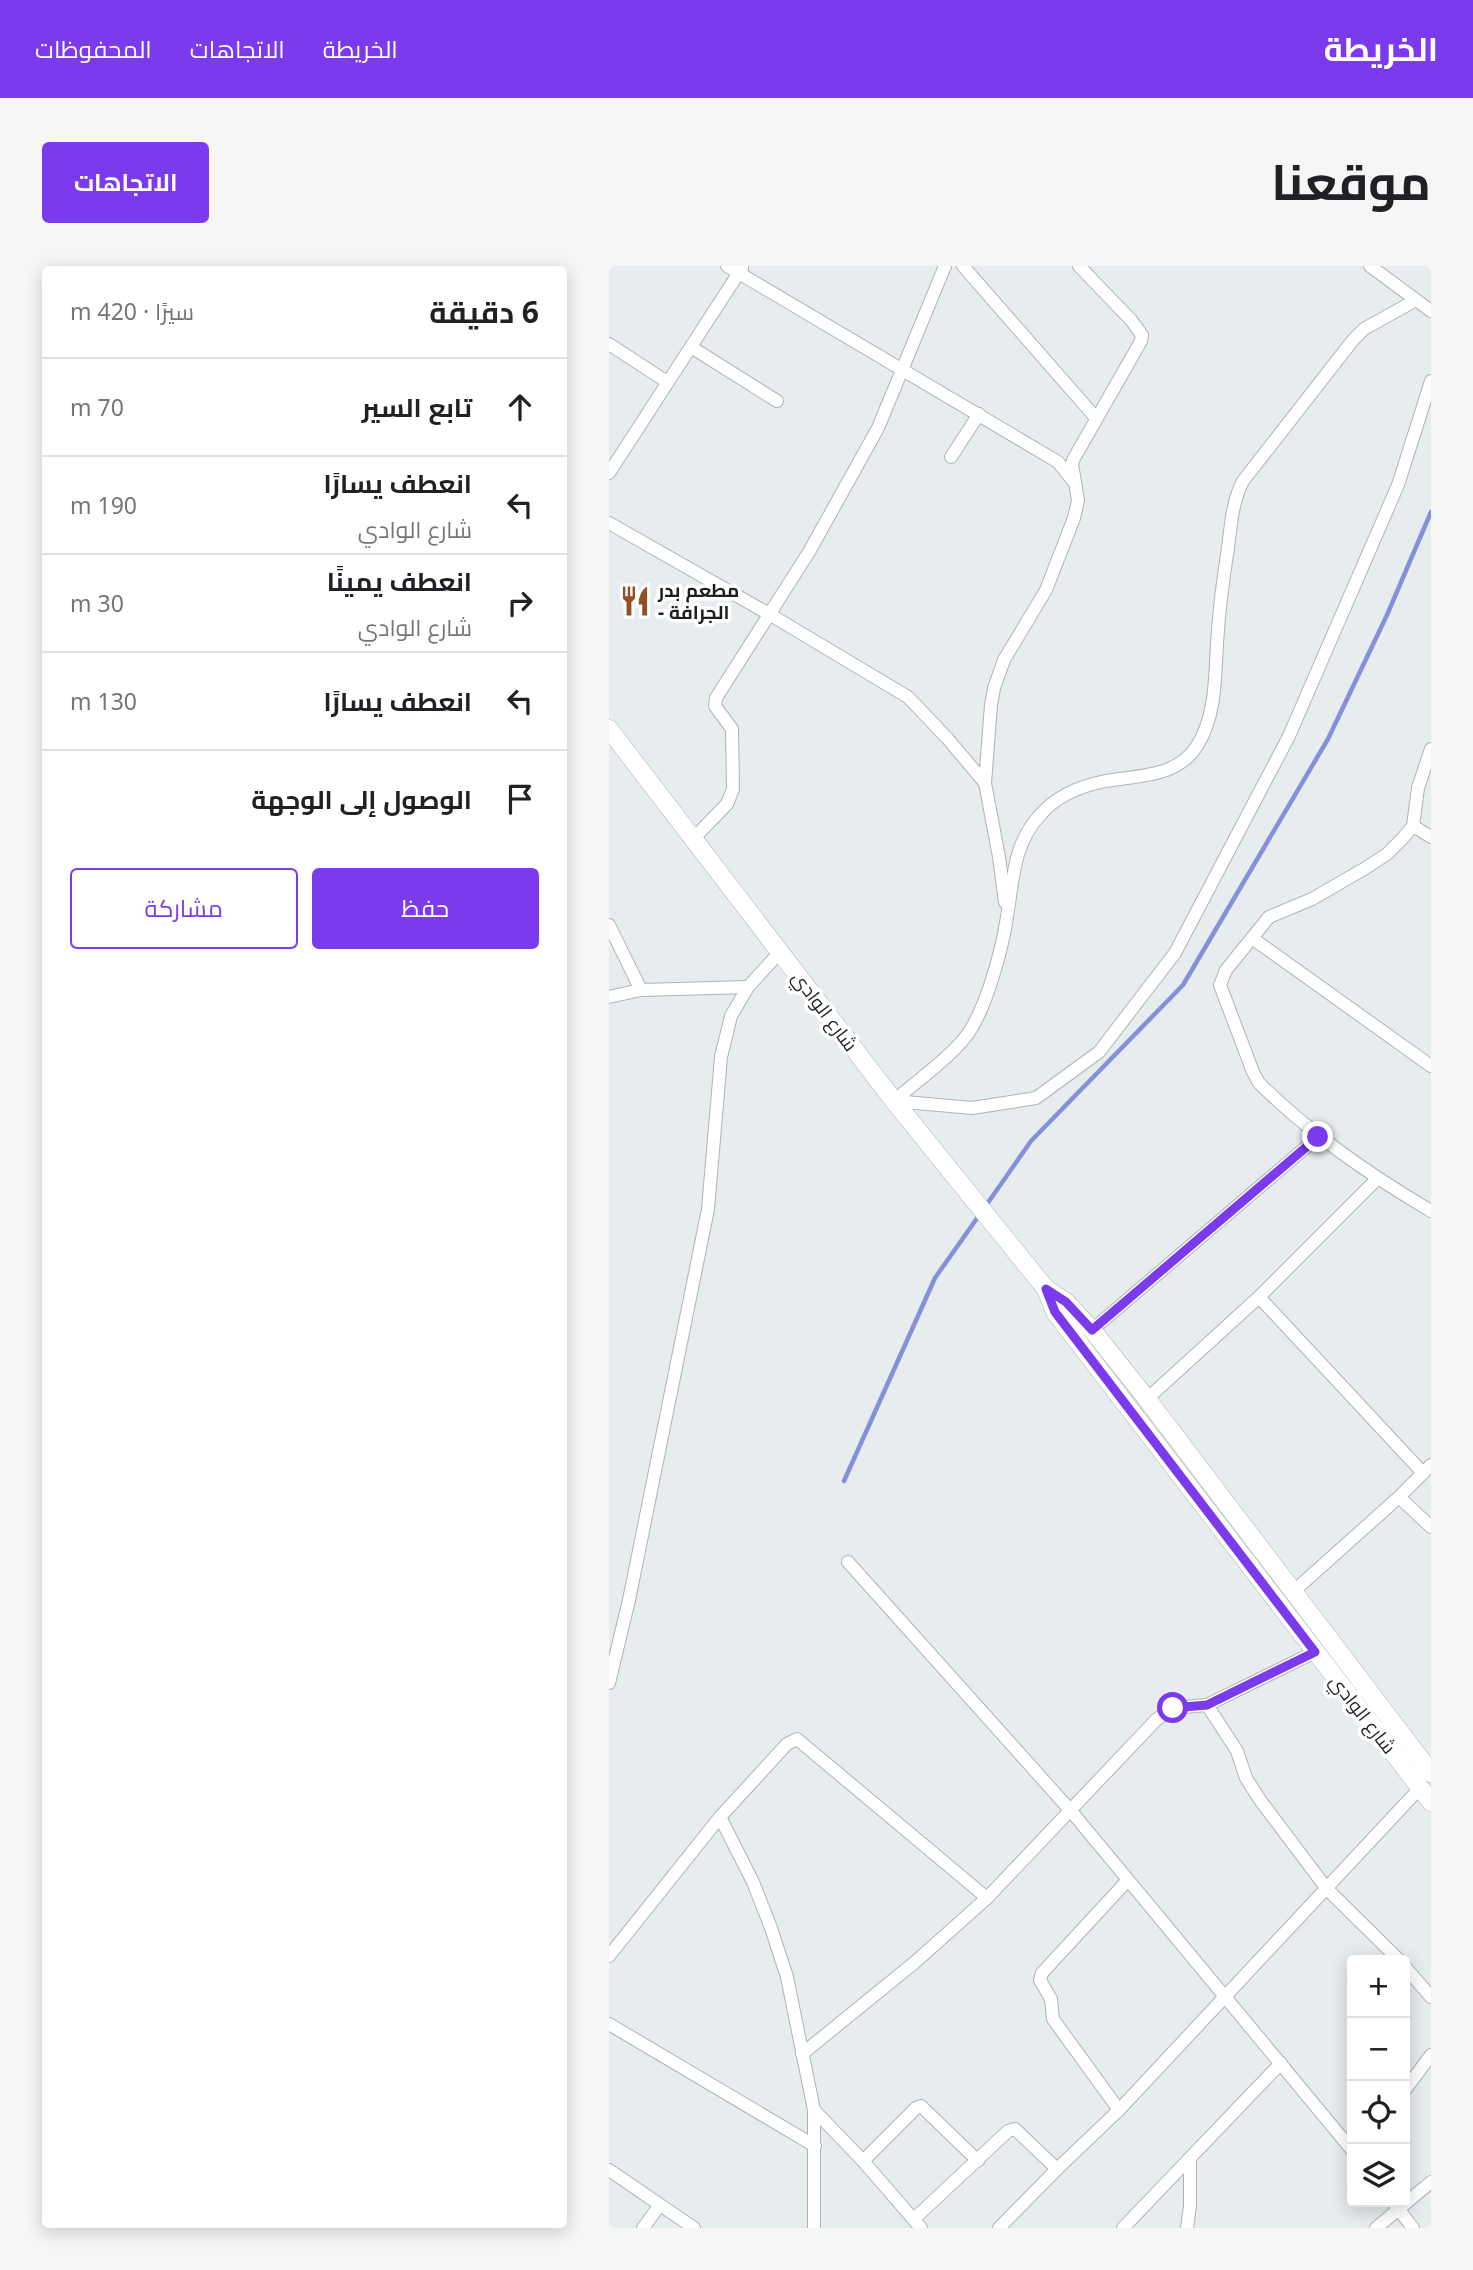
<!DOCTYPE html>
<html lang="ar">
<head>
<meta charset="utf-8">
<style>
  :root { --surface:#fff; --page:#f6f6f6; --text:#202124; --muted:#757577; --line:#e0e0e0; --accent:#7c3aed }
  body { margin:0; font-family:"Noto Sans",Cairo,sans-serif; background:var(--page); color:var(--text); direction:rtl }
  .controls { position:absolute; right:21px; bottom:21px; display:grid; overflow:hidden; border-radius:7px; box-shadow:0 4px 18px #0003 }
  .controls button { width:63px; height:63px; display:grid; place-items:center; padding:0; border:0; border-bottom:2px solid var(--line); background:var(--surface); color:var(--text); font:35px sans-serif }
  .stop { position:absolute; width:21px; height:21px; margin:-16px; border:5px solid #7c3aed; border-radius:50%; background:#fff }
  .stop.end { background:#7c3aed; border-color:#fff; box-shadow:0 2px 7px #0008 }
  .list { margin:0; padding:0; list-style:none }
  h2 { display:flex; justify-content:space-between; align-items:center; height:91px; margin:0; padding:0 28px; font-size:30px }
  h2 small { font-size:23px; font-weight:400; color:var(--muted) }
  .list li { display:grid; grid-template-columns:46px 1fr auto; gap:21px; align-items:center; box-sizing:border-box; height:98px; padding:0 28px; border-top:2px solid var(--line) }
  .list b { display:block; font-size:26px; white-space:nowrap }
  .list p { margin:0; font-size:23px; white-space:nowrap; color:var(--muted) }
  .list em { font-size:23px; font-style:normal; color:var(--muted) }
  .actions { display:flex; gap:14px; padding:21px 28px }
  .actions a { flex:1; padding:16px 0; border:2px solid var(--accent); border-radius:7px; text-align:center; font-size:24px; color:var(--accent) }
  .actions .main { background:var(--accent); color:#fff }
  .icon { flex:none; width:38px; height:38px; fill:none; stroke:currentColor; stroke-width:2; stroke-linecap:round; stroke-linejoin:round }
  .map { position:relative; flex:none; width:822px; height:1962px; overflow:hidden; direction:ltr; border-radius:7px }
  header { display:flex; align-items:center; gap:42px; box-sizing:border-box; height:98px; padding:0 35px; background:var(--accent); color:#fff }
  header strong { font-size:33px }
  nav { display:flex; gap:38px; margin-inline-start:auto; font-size:24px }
  .intro { display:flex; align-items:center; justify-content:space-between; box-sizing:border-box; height:168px; padding:0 42px }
  h1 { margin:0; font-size:49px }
  .button { padding:18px 32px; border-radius:7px; background:var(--accent); color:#fff; font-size:24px; font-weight:700 }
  main { display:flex; gap:42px; padding:0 42px }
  aside { flex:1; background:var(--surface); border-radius:7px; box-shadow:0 4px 18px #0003 }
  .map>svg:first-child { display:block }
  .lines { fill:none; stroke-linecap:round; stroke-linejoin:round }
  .stream { stroke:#8491da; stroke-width:4.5 }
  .street-casing { stroke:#aeb3b4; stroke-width:14 }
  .secondary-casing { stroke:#aeb3b4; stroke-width:19 }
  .street { stroke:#fff; stroke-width:12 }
  .secondary { stroke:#fff; stroke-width:18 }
  .route { stroke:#7c3aed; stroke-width:9 }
  .labels { text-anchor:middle; stroke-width:7; stroke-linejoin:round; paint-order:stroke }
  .poi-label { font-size:19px; font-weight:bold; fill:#1d1f1f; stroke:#fff; text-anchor:start }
  .street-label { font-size:19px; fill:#1d1f1f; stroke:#fff }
</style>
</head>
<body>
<header>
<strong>الخريطة</strong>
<nav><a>الخريطة</a><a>الاتجاهات</a><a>المحفوظات</a></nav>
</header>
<div class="intro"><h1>موقعنا</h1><a class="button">الاتجاهات</a></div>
<main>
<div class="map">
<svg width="822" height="1962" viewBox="0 0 822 1962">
  <rect width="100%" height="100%" fill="#e7ecee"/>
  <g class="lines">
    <g class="stream">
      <polyline points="376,941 422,875 574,719 719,473 778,349 822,246"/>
      <polyline points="235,1215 326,1012 371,948"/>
    </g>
    <g class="street-casing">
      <g id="street">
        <polyline points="118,0 449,196 464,215"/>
        <polyline points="354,0 487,152"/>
        <polyline points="761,0 822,45"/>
        <polyline points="0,78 58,116"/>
        <polyline points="82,81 168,135"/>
        <polyline points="342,191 370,148"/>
        <polyline points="0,207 133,2"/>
        <polyline points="0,257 160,348 299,431 338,472 376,517"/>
        <path d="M822 483 809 522 804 560 793 573 778 588 755 603 703 633 660 651 617 704 611 719 644 806 650 817C703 869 758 907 822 945"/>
        <polyline points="804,560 822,571"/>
        <polyline points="84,573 118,538 124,523 123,463 106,440 107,432 200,286 269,162 336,0"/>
        <polyline points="396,636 390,591 376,517 382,439 385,422 395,394 437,324 465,252 469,234 463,198 464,194 532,75 533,69 522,54 470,0"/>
        <polyline points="0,659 32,724"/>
        <polyline points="643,672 822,800"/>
        <polyline points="0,731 32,724 139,721"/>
        <path d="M285 835C307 815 347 788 362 763 378 737 392 687 397 657 404 618 403 578 432 548 447 531 469 521 492 516 525 509 567 513 588 480 607 450 606 411 608 377 610 345 614 313 619 282 622 259 623 236 634 215L744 74 755 63 807 34"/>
        <polyline points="285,835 363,842 427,832 490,786 566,687 680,470 789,219 822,115"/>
        <polyline points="650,1031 814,1207"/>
        <polyline points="483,1064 709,871"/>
        <polyline points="538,1133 650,1031 768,913"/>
        <polyline points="790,1231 822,1261"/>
        <polyline points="239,1296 462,1545 743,1884"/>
        <polyline points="685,1325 790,1231 822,1199"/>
        <polyline points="0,1417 20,1334 99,943 112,791 122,750 139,721 171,686"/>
        <polyline points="598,1439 628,1485 637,1512 651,1534 718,1623 790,1694"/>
        <polyline points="111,1551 144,1616 162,1662 178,1711 205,1844 205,1962"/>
        <polyline points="0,1690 111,1551 178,1478 188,1473 378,1632"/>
        <polyline points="796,1701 822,1731"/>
        <polyline points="0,1758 206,1880"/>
        <polyline points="193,1788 305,1697 378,1632 547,1454 564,1442 598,1439 706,1386"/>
        <polyline points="796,1824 822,1789"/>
        <polyline points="205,1844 254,1895 312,1962"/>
        <polyline points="510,1844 444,1753 442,1733 431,1714 433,1707 518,1615"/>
        <polyline points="254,1895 307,1842 312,1840 369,1895"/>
        <polyline points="0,1904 85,1962"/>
        <polyline points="784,1936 804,1962"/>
        <polyline points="305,1953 399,1865 406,1863 448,1903"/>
        <polyline points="34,1962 50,1940"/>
        <polyline points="390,1962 448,1903 510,1844 811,1522"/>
        <polyline points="514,1962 672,1797"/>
        <polyline points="578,1962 581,1940 581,1894"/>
        <polyline points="767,1962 822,1916"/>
      </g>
    </g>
    <g class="secondary-casing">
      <g id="secondary">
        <polyline points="0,463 285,835 437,1023 457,1036 483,1064 538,1133 822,1507"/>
        <polyline points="437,1023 446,1046 822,1536"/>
      </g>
    </g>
    <use href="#street" class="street"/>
    <use href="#secondary" class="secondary"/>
  </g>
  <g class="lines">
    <polyline class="route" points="564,1442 598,1439 706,1386 446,1046 437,1023 457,1036 483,1064 709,871"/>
  </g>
  <defs>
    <g id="restaurant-bare" transform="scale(2.415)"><path d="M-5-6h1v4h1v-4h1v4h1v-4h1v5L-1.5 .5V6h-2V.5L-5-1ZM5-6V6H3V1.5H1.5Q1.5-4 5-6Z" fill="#944f25" stroke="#fff" stroke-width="2.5" paint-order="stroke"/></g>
  </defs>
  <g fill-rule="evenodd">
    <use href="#restaurant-bare" x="26" y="335"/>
  </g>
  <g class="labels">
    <g class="poi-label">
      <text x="49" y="331">مطعم بدر<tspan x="49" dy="22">- الجرافة</tspan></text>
    </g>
    <g class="street-label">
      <text transform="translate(216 745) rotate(53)" y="7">شارع الوادي</text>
      <text transform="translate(754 1448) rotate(52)" y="7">شارع الوادي</text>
    </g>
  </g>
</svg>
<div class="controls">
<button>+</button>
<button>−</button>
<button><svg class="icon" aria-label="locate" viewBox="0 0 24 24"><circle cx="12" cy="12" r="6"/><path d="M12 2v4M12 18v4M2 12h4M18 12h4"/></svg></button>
<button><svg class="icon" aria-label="layers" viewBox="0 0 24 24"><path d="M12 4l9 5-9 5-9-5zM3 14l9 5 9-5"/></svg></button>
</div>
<div class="stop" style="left:564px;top:1442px"></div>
<div class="stop end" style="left:709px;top:871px"></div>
</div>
<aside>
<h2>6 دقيقة<small>سيرًا · 420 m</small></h2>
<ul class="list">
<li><svg class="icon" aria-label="ahead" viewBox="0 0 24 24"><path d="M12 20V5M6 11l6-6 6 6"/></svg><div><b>تابع السير</b></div><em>70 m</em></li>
<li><svg class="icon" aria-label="left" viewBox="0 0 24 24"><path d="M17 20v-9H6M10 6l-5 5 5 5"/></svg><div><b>انعطف يسارًا</b><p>شارع الوادي</p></div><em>190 m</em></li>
<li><svg class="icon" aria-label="right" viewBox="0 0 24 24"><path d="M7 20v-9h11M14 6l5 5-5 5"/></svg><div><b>انعطف يمينًا</b><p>شارع الوادي</p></div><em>30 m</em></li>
<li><svg class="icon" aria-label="left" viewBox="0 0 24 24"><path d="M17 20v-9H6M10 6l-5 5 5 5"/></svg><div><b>انعطف يسارًا</b></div><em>130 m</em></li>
<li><svg class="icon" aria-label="arrive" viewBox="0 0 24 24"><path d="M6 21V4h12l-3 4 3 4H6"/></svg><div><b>الوصول إلى الوجهة</b></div></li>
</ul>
<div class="actions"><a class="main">حفظ</a><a>مشاركة</a></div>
</aside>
</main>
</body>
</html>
